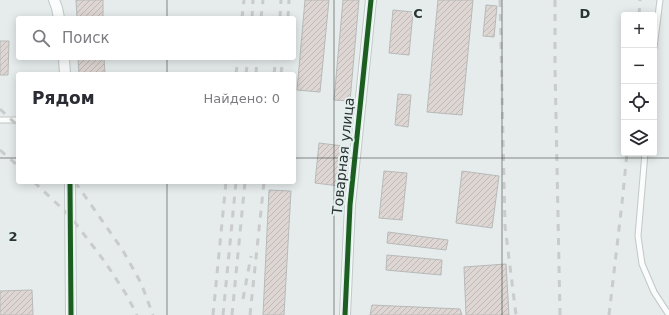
<!DOCTYPE html>
<html lang="ru">
<head>
<meta charset="utf-8">
<style>
  :root { --surface:#fff; --page:#f2f2f3; --text:#2b2b33; --muted:#7c7c81; --line:#e1e1e2 }
  body { margin:0; font-family:"DejaVu Sans",sans-serif; background:var(--page); color:var(--text) }
  .controls { position:absolute; right:12px; top:12px; display:grid; overflow:hidden; border-radius:4px; box-shadow:0 2px 10px #0003 }
  .controls button { width:36px; height:36px; display:grid; place-items:center; padding:0; border:0; border-bottom:1px solid var(--line); background:var(--surface); color:var(--text); font:20px sans-serif }
  .list { margin:0; padding:0; list-style:none }
  h2 { display:flex; justify-content:space-between; align-items:center; height:52px; margin:0; padding:0 16px; font-size:17px }
  h2 small { font-size:13px; font-weight:400; color:var(--muted) }
  .icon { flex:none; width:22px; height:22px; fill:none; stroke:currentColor; stroke-width:2; stroke-linecap:round; stroke-linejoin:round }
  .map { position:relative; flex:none; width:669px; height:315px; overflow:hidden }
  .search { position:absolute; background:var(--surface); box-shadow:0 2px 10px #0003; left:16px; top:16px; width:280px; height:44px; display:flex; align-items:center; gap:10px; box-sizing:border-box; padding:0 14px; border-radius:4px; color:var(--muted); font-size:15px }
  .panel { position:absolute; background:var(--surface); box-shadow:0 2px 10px #0003; left:16px; top:72px; width:280px; height:112px; border-radius:4px }
  .map>svg:first-child { display:block }
  .building { fill:url(#building-hatch); stroke:#b8bab9 }
  .lines { fill:none; stroke-linecap:round; stroke-linejoin:round }
  .service-casing { stroke:#c2c7c7; stroke-width:7 }
  .minor-casing { stroke:#c2c7c7; stroke-width:12 }
  .service { stroke:#fbfcfc; stroke-width:5 }
  .minor { stroke:#fbfcfc; stroke-width:10 }
  .rail { stroke:#cacccc; stroke-width:3; stroke-dasharray:7 7; stroke-linecap:butt }
  .cycleway-casing { stroke:#e2efee; stroke-width:8 }
  .cycleway { stroke:#1b5e20; stroke-width:5 }
  .grid { fill:none; stroke:#2e3332; stroke-width:1; stroke-opacity:0.55 }
  .labels { text-anchor:middle; stroke-width:4; stroke-linejoin:round; paint-order:stroke }
  .street-label { font-size:14px; fill:#2e3332; stroke:#e2efee }
  .grid-label { font-size:13px; text-anchor:middle; font-weight:bold; fill:#2e3332; stroke:#e2efee; stroke-width:4; stroke-linejoin:round; paint-order:stroke }
</style>
</head>
<body>
<div class="map">
<svg width="669" height="315" viewBox="0 0 669 315">
  <defs>
    <pattern id="building-hatch" width="6" height="6" patternUnits="userSpaceOnUse"><rect width="6" height="6" fill="#ddd6d3"/><path d="M-1 1l2-2M0 6l6-6M5 7l2-2" fill="none" stroke="#beb8b6"/></pattern>
  </defs>
  <rect width="100%" height="100%" fill="#e5eceb"/>
  <g class="building">
    <polygon points="76,0 103,0 103,18 77,18"/>
    <polygon points="305,0 329,0 320,92 297,90"/>
    <polygon points="343,0 359,0 350,101 334,100"/>
    <polygon points="438,0 473,0 462,115 427,112"/>
    <polygon points="486,5 497,6 494,37 483,36"/>
    <polygon points="393,10 413,12 409,55 389,53"/>
    <polygon points="0,41 9,41 8,75 0,75"/>
    <polygon points="78,58 104,58 105,74 79,74"/>
    <polygon points="398,94 411,95 408,127 395,125"/>
    <polygon points="319,143 343,146 339,186 315,183"/>
    <polygon points="384,171 407,173 402,220 379,218"/>
    <polygon points="462,171 499,176 492,228 456,223"/>
    <polygon points="269,190 291,191 284,315 263,315"/>
    <polygon points="388,232 448,240 446,250 387,243"/>
    <polygon points="387,255 442,260 441,275 386,270"/>
    <polygon points="506,264 509,315 466,315 464,267"/>
    <polygon points="32,290 33,315 0,315 0,291"/>
    <polygon points="372,305 460,309 462,315 370,315"/>
  </g>
  <g class="lines">
    <g class="service-casing">
      <g id="service">
        <polyline points="654,48 660,0"/>
        <polyline points="0,120 18,120"/>
        <polyline points="645,153 638,236 642,264 654,292 669,315"/>
      </g>
    </g>
    <g class="minor-casing">
      <g id="minor">
        <polyline points="54,0 57,8 59,18"/>
        <polyline points="64,58 65,74"/>
        <polyline points="70,182 71,315"/>
        <polyline points="345,315 350,205 371,0"/>
      </g>
    </g>
    <use href="#service" class="service"/>
    <use href="#minor" class="minor"/>
    <g class="rail">
      <polyline points="500,0 505,226 516,315"/>
      <polyline points="555,0 555,67 560,315"/>
      <polyline points="639,15 640,0"/>
      <polyline points="242,18 244,0"/>
      <polyline points="252,18 253,0"/>
      <polyline points="261,18 263,0"/>
      <polyline points="280,18 281,0"/>
      <polyline points="288,18 289,0"/>
      <polyline points="236,74 238,58"/>
      <polyline points="246,74 248,58"/>
      <polyline points="256,74 257,58"/>
      <polyline points="274,74 276,58"/>
      <polyline points="281,74 283,58"/>
      <polyline points="0,109 18,126"/>
      <polyline points="0,150 18,166"/>
      <polyline points="34,182 70,216 105,262 126,294 137,315"/>
      <polyline points="75,182 122,249 141,283 153,315"/>
      <polyline points="243,299 251,256"/>
      <polyline points="213,315 226,182"/>
      <polyline points="223,315 236,182"/>
      <polyline points="232,315 245,182"/>
      <polyline points="250,315 264,182"/>
      <polyline points="609,315 622,203 627,153"/>
    </g>
    <g class="cycleway-casing">
      <g id="cycleway">
        <polyline points="70,182 71,315"/>
        <polyline points="345,315 350,205 371,0"/>
      </g>
    </g>
    <use href="#cycleway" class="cycleway"/>
  </g>
  <path class="grid" d="M167 0V18M334 0V315M502 0V315M167 58V74M0 158H18M294 158H669M167 182V315"/>
  <g class="labels">
    <g class="street-label">
      <text transform="translate(343 156) rotate(-84)" y="5">Товарная улица</text>
    </g>
  </g>
  <g class="grid-label">
    <text x="418" y="18">C</text>
    <text x="585" y="18">D</text>
    <text x="13" y="241">2</text>
  </g>
</svg>
<div class="controls">
<button>+</button>
<button>−</button>
<button><svg class="icon" aria-label="locate" viewBox="0 0 24 24"><circle cx="12" cy="12" r="6"/><path d="M12 2v4M12 18v4M2 12h4M18 12h4"/></svg></button>
<button><svg class="icon" aria-label="layers" viewBox="0 0 24 24"><path d="M12 4l9 5-9 5-9-5zM3 14l9 5 9-5"/></svg></button>
</div>
<div class="search"><svg class="icon" aria-label="search" viewBox="0 0 24 24"><circle cx="10" cy="10" r="6"/><path d="M15 15l6 6"/></svg>Поиск</div>
<section class="panel">
<h2>Рядом<small>Найдено: 0</small></h2>
<ul class="list">
</ul>
</section>
</div>
</body>
</html>
